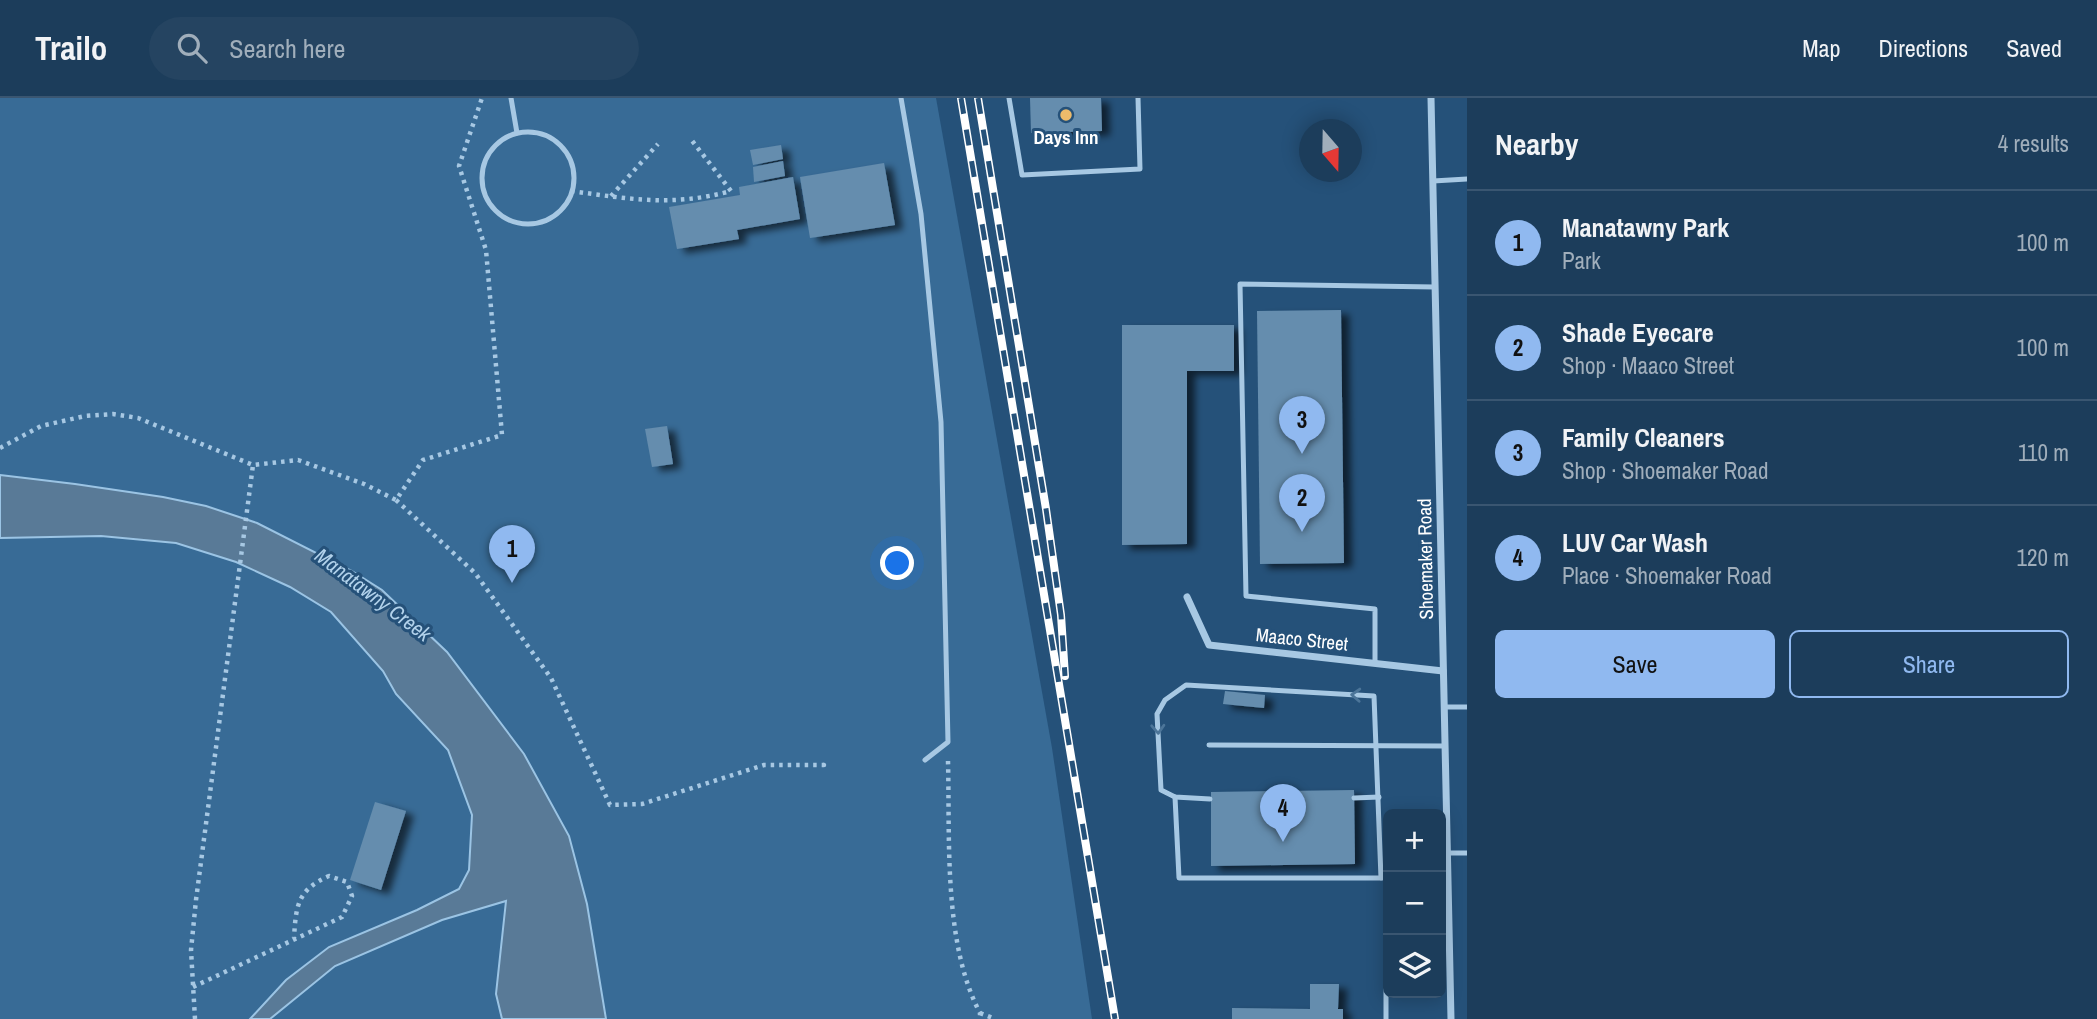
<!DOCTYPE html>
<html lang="en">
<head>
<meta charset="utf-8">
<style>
  :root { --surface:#1c3d5b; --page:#254461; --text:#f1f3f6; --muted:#a0aebb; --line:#3a5671; --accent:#90b9f0 }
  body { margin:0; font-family:"Archivo Narrow",sans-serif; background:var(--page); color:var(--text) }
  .controls { position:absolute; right:21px; bottom:21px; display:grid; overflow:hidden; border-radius:10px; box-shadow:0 4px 18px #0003 }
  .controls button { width:63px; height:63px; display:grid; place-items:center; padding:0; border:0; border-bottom:2px solid var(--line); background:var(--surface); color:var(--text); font:35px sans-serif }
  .compass { position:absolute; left:1299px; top:21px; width:63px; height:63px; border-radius:50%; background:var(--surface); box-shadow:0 4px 18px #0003; rotate:160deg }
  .you { position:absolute; left:898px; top:466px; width:24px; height:24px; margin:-18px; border:5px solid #fff; border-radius:50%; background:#1a73e8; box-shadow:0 0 0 10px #1a73e833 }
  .badge { display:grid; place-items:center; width:46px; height:46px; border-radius:50%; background:var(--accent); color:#111; font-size:23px; font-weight:700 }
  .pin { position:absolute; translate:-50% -58px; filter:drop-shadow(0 2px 4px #0008) }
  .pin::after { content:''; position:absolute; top:37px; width:24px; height:21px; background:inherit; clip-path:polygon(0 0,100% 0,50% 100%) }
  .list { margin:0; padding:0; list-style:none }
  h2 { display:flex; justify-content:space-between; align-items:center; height:91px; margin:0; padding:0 28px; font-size:30px }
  h2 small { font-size:23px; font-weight:400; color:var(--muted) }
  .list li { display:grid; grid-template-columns:46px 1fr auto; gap:21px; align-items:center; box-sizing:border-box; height:105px; padding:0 28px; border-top:2px solid var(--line) }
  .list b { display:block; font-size:26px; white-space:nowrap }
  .list p { margin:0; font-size:23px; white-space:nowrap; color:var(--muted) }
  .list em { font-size:23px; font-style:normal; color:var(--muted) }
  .actions { display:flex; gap:14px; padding:21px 28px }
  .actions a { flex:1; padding:16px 0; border:2px solid var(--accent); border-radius:10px; text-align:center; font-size:24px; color:var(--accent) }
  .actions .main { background:var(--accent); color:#111 }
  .icon { flex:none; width:38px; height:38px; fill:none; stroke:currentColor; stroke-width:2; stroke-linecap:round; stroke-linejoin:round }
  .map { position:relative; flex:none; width:1467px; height:921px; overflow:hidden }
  header { display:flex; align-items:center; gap:42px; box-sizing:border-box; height:98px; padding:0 35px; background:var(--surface); border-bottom:2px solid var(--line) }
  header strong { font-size:33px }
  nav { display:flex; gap:38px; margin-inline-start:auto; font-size:24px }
  .search { width:490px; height:63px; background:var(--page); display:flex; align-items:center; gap:18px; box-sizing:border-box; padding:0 24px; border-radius:38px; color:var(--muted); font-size:26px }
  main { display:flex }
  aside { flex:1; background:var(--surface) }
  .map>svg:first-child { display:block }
  .green { fill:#386b96 }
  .water { fill:#597a97; stroke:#9bc4e4; stroke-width:2 }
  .building { fill:#658dae; filter:url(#shadow) }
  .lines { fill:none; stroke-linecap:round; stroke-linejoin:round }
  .path { stroke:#a7c8e3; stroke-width:4.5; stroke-dasharray:3.5 5; stroke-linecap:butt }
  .lane { stroke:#a7c8e3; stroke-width:5 }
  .street { stroke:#a7c8e3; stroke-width:7 }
  .rail-casing { stroke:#fff; stroke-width:8 }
  .rail { stroke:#255179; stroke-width:5; stroke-dasharray:16; stroke-linecap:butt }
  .oneway { stroke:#4c7599 }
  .poi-dot { fill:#edbb6b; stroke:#255179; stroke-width:2.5 }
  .labels { text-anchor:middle; stroke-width:6; stroke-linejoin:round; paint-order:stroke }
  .poi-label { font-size:19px; font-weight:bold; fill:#fff; stroke:#255179 }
  .street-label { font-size:19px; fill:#fff; stroke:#255179 }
  .water-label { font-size:21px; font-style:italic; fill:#b2d2eb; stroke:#255179 }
</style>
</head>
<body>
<header>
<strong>Trailo</strong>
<div class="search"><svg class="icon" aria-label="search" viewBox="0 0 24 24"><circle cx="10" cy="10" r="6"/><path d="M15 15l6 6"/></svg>Search here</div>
<nav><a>Map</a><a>Directions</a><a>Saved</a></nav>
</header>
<main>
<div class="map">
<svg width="1467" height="921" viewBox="0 0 1467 921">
  <defs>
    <filter id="shadow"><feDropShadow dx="8" dy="4.5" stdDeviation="3.5" flood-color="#0009"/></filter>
  </defs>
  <rect width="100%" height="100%" fill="#255179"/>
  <polygon class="green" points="0,0 936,0 1052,650 1092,921 0,921"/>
  <polygon class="water" points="0,377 75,386 163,399 206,408 257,425 352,473 382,492 447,554 524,656 569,738 587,806 606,921 502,921 496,896 506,803 442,822 335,868 270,921 250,921 286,882 329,849 417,812 459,791 469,772 472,717 448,652 396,596 383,573 331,514 290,489 236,464 176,445 101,438 0,440"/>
  <g class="building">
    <polygon points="1030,0 1101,0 1102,33 1031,35"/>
    <polygon points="781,47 783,61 753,67 750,52"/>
    <polygon points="783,63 785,78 754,84 753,69"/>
    <polygon points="884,65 895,127 810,140 800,79"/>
    <polygon points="793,79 800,121 737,132 739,141 677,151 669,109 740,97 739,89"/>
    <polygon points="1341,212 1344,465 1260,466 1257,213"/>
    <polygon points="1122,227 1234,227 1234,273 1187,273 1187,446 1122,447"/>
    <polygon points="667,328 673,366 652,369 645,331"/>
    <polygon points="1225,593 1265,597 1264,610 1223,606"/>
    <polygon points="1354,692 1355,766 1211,768 1211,694"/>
    <polygon points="375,704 406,713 381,792 350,782"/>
    <polygon points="1310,886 1339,886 1338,911 1343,911 1343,921 1232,921 1232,910 1310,911"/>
  </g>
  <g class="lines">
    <g class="path">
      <path d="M571 93C630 101 672 109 731 93L690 40"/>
      <polyline points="611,98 658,46"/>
      <polyline points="0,350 41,328 85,318 113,316 138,320 253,367 298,362 364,386 396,402 423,362 502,337 486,152 459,68 482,0"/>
      <polyline points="396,402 475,475 551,580 610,707 642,706 764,667 824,667 818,666"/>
      <path d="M948 663C950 740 943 845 980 915V921"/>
      <path d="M193 889 342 819 352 798 347 784 329 778C297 792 296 808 294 840"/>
      <polyline points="980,915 995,921"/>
      <polyline points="195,921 191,852 196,802 253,367"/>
    </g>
    <g class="lane">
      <polyline points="511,0 517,35"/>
      <polyline points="901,0 921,116 941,324 948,644 925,662"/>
      <polyline points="1009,0 1022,77 1140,71 1138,0"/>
      <circle cx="528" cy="80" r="46"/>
      <polyline points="1433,83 1467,81"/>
      <polyline points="1375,565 1375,511 1246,498 1240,186 1435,189"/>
      <polyline points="1444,609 1467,609"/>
      <polyline points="1209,647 1444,648"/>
      <polyline points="1175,699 1179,780 1388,780"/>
      <polyline points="1354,700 1379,699"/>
      <polyline points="1210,701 1175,699 1161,692 1157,616 1165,602 1186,587 1374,598 1381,780"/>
      <polyline points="1447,755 1467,755"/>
      <polyline points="1386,921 1386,871 1388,867"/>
    </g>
    <g class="street">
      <polyline points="1431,0 1451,921"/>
      <polyline points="1187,499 1209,547 1443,573"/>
    </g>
    <g class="rail-casing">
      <g id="rail">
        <polyline points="961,0 1115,921"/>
        <polyline points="978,0 1046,411 1061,517 1065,578"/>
      </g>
    </g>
    <use href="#rail" class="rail"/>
  </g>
  <defs><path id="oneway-chevron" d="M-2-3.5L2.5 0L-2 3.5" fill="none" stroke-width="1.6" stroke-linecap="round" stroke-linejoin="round" transform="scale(1.75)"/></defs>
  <g class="oneway">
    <use href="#oneway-chevron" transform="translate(1356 597) rotate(-177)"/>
    <use href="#oneway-chevron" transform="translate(1158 631) rotate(87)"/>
  </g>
  <circle class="poi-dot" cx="1066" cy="17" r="7"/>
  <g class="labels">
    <g class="poi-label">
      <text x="1066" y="46">Days Inn</text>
    </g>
    <g class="street-label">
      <text transform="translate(1425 461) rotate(-91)" y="7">Shoemaker Road</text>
      <text transform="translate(1302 541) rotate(6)" y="7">Maaco Street</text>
    </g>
    <g class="water-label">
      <text transform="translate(373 497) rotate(37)" y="7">Manatawny Creek</text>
    </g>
  </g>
</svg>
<div class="controls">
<button>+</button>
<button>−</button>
<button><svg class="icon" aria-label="layers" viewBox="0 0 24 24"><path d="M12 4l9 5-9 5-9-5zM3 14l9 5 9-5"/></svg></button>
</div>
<svg class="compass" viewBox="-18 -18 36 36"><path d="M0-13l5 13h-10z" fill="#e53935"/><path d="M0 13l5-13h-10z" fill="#a0aebb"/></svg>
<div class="you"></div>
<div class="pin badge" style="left:512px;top:485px">1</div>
<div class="pin badge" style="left:1302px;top:434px">2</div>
<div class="pin badge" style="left:1302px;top:356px">3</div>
<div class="pin badge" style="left:1283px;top:744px">4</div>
</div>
<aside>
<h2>Nearby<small>4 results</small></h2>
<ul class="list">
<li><span class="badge">1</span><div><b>Manatawny Park</b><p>Park</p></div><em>100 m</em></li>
<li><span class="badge">2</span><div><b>Shade Eyecare</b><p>Shop · Maaco Street</p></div><em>100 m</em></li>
<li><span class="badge">3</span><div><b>Family Cleaners</b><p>Shop · Shoemaker Road</p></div><em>110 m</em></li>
<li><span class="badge">4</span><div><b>LUV Car Wash</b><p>Place · Shoemaker Road</p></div><em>120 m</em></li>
</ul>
<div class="actions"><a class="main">Save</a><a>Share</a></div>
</aside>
</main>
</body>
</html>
